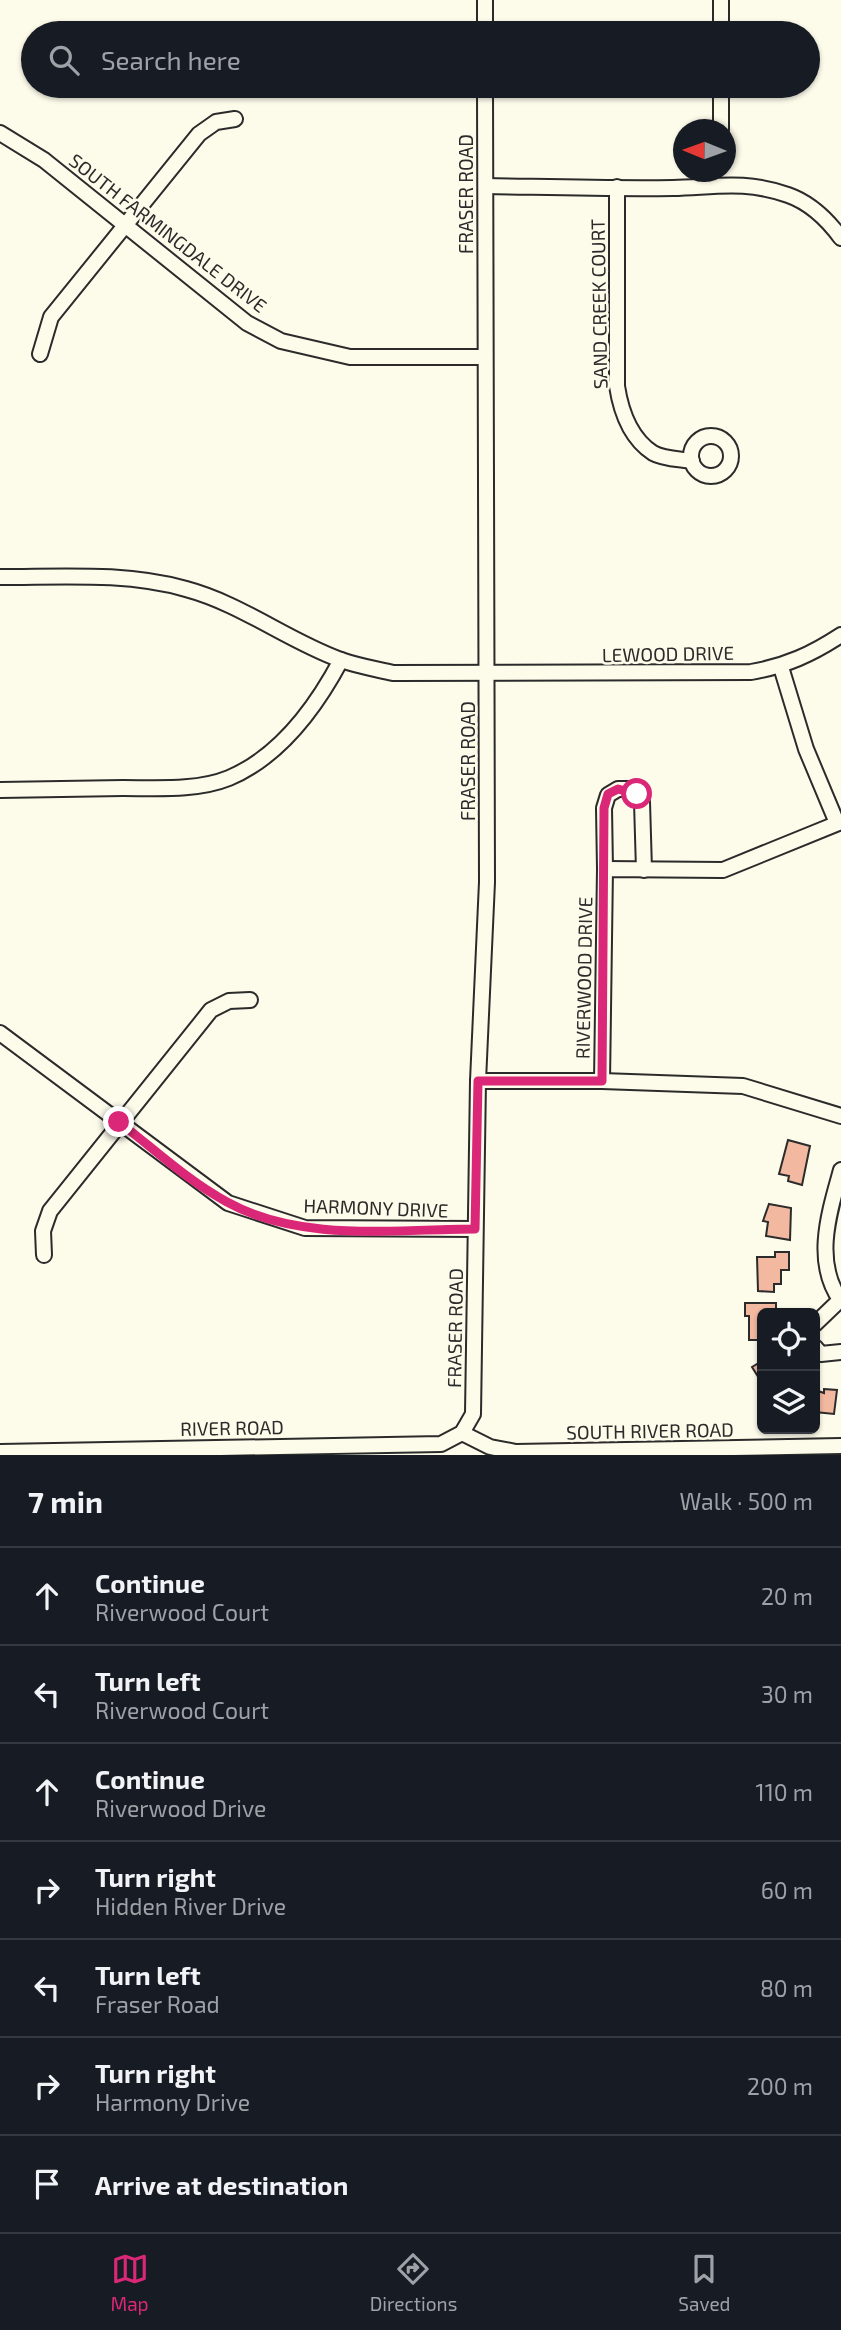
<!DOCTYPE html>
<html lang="en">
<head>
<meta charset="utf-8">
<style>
  :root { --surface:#171b24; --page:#242831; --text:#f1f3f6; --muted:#9ea1a6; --line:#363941; --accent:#db2777 }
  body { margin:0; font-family:"Exo 2",sans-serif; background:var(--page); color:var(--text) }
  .controls { position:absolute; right:21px; bottom:21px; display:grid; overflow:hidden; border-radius:10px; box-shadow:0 2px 5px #0004 }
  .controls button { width:63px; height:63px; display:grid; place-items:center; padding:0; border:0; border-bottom:2px solid var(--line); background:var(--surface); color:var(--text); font:35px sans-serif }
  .compass { position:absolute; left:673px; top:119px; width:63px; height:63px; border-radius:50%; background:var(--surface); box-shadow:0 2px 5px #0004; rotate:271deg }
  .stop { position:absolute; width:21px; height:21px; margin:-16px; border:5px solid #db2777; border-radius:50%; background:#fff }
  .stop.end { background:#db2777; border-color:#fff; box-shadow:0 2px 7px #0008 }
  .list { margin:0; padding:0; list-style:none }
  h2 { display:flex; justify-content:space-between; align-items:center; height:91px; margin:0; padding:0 28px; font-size:30px }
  h2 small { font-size:23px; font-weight:400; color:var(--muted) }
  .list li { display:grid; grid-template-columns:46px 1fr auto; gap:21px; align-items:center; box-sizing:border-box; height:98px; padding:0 28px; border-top:2px solid var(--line) }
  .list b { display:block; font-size:26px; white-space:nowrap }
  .list p { margin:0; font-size:23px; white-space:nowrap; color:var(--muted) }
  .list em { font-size:23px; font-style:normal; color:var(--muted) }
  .icon { flex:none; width:38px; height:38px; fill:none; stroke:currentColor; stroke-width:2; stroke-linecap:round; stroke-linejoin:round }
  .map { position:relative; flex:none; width:841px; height:1455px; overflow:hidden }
  .search { position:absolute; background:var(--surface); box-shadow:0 2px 5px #0004; left:21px; right:21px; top:21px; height:77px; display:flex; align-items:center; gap:18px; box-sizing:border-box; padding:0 24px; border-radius:38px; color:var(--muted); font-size:26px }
  .sheet { height:777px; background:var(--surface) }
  nav { display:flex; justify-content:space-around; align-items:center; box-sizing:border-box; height:98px; border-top:2px solid var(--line); background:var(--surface); font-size:19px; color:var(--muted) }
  nav a { display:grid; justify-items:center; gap:4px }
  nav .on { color:var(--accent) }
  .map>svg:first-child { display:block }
  .building { fill:#f2b8a0; stroke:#2b2b2b; stroke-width:2 }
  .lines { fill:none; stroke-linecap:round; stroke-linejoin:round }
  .minor-casing { stroke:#2b2b2b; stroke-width:18 }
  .minor { stroke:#fdfbea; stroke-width:14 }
  .route { stroke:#db2777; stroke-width:9 }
  .labels { text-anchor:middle; stroke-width:5; stroke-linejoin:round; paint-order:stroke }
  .street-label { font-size:19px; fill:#2b2b2b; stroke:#fdfbea }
</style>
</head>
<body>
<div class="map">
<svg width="841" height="1455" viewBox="0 0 841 1455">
  <rect width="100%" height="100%" fill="#fdfbea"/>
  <g class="building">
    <polygon points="788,1140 810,1146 802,1185 788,1181 789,1176 779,1174"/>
    <polygon points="769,1204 791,1208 790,1240 766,1236 768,1222 763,1221"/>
    <polygon points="775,1252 789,1252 789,1270 781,1270 781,1284 774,1284 774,1292 758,1291 757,1257 775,1257"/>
    <polygon points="745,1303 776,1303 776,1313 762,1313 762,1340 749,1340 749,1316 745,1316"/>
    <polygon points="762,1361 762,1383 752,1367"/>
    <polygon points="824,1389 837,1390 834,1414 815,1412 815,1390 824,1393"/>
  </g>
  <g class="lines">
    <g class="minor-casing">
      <g id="minor">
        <polyline points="485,0 485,33"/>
        <polyline points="721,33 721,0"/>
        <polyline points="721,130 721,86"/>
        <polyline points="0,133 44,160 247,323 281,341 350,357 485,357"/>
        <path d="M486 186C548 187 610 189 673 188 715 187 746 180 788 195 811 203 827 219 841 238"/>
        <path d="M617 187V386C621 412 630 438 653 453 663 459 681 459 692 461"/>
        <polyline points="40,354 51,317 199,134 216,122 235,119"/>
        <circle cx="711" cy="456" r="20"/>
        <path d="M0 577C62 577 126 572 186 589 242 604 288 641 341 660 358 666 376 669 393 673L751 672C786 666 812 654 841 635"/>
        <polyline points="781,667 806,749 837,823"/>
        <path d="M0 790C41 789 82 789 123 788 157 788 197 791 229 778 281 756 316 707 341 660"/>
        <polyline points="605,869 604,808 608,795 618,789 629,789 642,802 644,870"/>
        <polyline points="0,1033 228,1203 305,1228 475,1229"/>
        <polyline points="478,1081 602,1081 743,1086 841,1116"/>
        <polyline points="602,1081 605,869 723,870 841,822"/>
        <path d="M841 1170C829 1213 813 1262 841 1301"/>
        <polyline points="44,1255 43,1231 50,1211 211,1010 229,1001 250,1000"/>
        <polyline points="815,1324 840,1300"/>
        <polyline points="815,1347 821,1354 841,1352"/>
        <polyline points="462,1433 490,1447 516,1452 841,1446"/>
        <polyline points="0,1452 441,1444 462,1433 473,1414 478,1081 487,882 485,86"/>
      </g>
    </g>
    <use href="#minor" class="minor"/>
  </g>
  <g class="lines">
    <path class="route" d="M119 1122C154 1149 188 1181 227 1202 301 1243 395 1229 475 1229L478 1081H602L604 808 608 794 618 789 637 794"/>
  </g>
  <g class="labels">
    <g class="street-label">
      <text transform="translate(466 194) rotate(-90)" y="7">FRASER ROAD</text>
      <text transform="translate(168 233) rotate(38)" y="7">SOUTH FARMINGDALE DRIVE</text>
      <text transform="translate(599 304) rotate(-91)" y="7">SAND CREEK COURT</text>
      <text transform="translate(668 654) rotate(-1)" y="7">LEWOOD DRIVE</text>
      <text transform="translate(468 761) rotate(-90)" y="7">FRASER ROAD</text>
      <text transform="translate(584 978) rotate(-89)" y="7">RIVERWOOD DRIVE</text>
      <text transform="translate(376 1208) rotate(2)" y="7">HARMONY DRIVE</text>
      <text transform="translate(455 1328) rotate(-89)" y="7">FRASER ROAD</text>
      <text transform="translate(232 1428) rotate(-1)" y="7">RIVER ROAD</text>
      <text transform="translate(650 1431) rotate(-1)" y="7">SOUTH RIVER ROAD</text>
    </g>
  </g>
</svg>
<div class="controls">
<button><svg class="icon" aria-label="locate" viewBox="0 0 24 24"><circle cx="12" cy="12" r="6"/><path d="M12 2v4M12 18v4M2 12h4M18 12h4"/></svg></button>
<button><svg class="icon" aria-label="layers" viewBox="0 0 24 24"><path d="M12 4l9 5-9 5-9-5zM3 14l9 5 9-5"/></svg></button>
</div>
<svg class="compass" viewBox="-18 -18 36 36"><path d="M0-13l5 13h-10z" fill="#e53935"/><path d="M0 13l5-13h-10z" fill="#9ea1a6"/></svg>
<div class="stop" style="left:637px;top:794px"></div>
<div class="stop end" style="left:119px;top:1122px"></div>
<div class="search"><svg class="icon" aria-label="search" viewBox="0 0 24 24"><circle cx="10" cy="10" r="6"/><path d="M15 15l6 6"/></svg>Search here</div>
</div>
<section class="sheet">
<h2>7 min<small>Walk · 500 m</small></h2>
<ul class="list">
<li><svg class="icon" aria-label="ahead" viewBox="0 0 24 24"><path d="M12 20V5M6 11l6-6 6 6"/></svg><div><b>Continue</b><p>Riverwood Court</p></div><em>20 m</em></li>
<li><svg class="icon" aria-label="left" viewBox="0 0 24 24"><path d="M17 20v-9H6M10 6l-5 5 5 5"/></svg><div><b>Turn left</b><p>Riverwood Court</p></div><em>30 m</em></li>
<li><svg class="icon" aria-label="ahead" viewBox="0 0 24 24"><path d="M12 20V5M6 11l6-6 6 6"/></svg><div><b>Continue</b><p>Riverwood Drive</p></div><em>110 m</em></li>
<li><svg class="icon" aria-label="right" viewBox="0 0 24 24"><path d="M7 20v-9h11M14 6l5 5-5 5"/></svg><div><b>Turn right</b><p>Hidden River Drive</p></div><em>60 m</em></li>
<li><svg class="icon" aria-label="left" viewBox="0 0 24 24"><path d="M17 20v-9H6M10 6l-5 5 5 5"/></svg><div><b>Turn left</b><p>Fraser Road</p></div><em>80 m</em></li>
<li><svg class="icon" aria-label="right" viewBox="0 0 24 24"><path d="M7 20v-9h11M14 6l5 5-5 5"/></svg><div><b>Turn right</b><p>Harmony Drive</p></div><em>200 m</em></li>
<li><svg class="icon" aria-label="arrive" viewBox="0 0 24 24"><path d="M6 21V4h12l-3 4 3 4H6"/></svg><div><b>Arrive at destination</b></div></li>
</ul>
</section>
<nav>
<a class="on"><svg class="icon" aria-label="map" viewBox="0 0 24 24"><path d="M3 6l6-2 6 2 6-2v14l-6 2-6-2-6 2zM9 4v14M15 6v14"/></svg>Map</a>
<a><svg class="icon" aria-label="directions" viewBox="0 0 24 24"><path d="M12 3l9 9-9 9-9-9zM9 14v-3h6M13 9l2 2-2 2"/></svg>Directions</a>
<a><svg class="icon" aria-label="saved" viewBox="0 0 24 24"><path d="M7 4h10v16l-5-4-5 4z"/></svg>Saved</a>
</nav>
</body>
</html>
